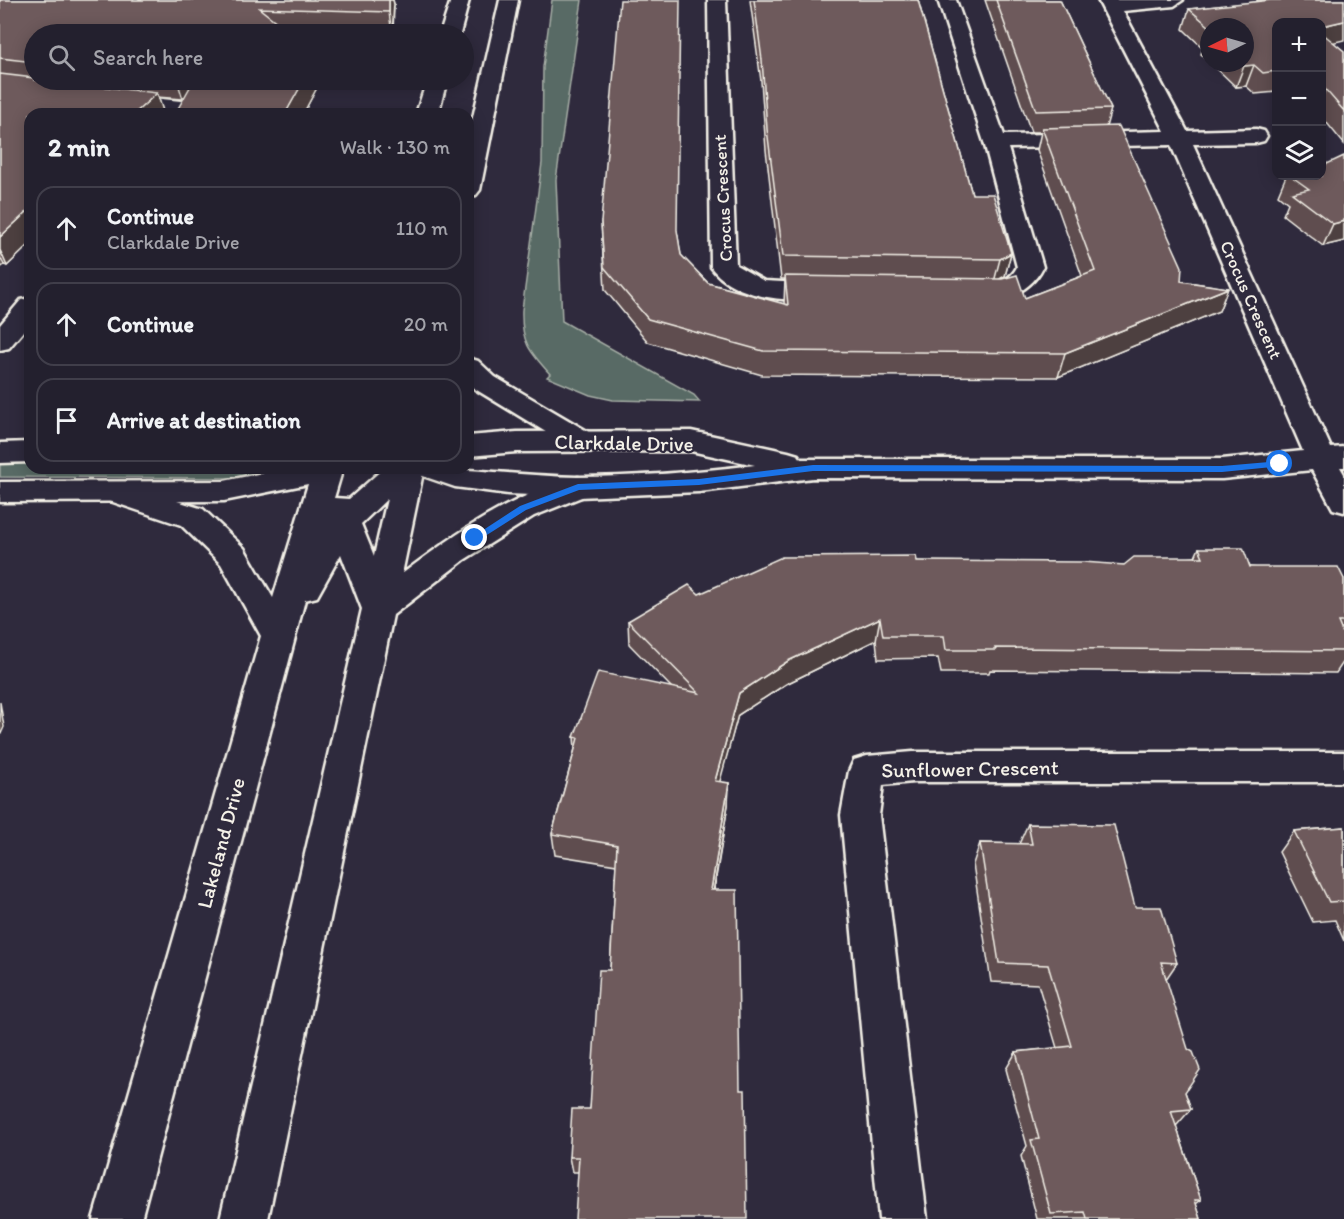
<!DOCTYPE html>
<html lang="en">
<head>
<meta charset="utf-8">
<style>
  :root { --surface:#23202e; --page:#2b2836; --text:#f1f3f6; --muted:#a3a3aa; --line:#403e4a }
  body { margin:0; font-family:Itim,sans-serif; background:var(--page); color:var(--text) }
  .controls { position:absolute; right:18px; top:18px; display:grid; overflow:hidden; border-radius:12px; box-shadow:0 3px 15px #0003 }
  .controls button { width:54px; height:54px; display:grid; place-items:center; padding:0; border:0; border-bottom:2px solid var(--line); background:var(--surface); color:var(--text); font:30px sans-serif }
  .compass { position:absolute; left:1200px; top:18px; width:54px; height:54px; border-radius:50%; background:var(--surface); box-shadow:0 3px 15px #0003; rotate:265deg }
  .stop { position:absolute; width:18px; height:18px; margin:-14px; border:4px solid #1a73e8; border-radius:50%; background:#fff }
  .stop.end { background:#1a73e8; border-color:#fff; box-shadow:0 2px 6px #0008 }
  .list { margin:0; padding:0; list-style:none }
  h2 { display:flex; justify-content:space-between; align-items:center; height:78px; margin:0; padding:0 24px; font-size:26px }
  h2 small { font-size:20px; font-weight:400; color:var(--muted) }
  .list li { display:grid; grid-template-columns:39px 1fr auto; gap:18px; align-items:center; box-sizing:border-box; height:84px; margin:0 12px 12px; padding:0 12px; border:2px solid var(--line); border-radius:18px }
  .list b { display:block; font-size:22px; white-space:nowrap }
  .list p { margin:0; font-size:20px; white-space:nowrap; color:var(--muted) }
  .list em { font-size:20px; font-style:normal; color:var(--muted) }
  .icon { flex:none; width:33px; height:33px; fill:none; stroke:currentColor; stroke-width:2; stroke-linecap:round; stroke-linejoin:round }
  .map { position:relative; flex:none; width:1344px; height:1219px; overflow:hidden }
  .search { position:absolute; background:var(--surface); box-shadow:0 3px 15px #0003; left:24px; top:24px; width:450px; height:66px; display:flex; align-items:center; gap:15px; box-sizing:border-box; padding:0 21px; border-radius:33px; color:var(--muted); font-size:22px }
  .panel { position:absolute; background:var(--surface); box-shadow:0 3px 15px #0003; left:24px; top:108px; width:450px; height:366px; border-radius:18px }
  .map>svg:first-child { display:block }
  .green { fill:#596b65; stroke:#a6aea6; stroke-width:1.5 }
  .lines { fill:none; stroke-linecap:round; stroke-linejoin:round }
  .minor-casing { stroke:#f4f1e8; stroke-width:5 }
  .major-casing { stroke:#f4f1e8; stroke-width:5 }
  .minor { fill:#2f2a3d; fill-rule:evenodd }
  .major { fill:#2f2a3d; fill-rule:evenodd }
  .wall { fill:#5f4d4f; stroke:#f4f1e8; stroke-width:1.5 }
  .shaded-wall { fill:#4d3f40; stroke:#f4f1e8; stroke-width:1.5 }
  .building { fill:#6e5a5c; stroke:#f4f1e8; stroke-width:1.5 }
  .route { fill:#1a73e8 }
  .labels { text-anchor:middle; stroke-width:4.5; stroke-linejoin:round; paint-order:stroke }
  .far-street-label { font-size:18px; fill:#f4f1e8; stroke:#2f2a3d }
  .street-label { font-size:21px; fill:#f4f1e8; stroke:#2f2a3d }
</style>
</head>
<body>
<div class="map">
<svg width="1344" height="1219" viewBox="0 0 1344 1219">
  <rect width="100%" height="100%" fill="#2f2a3d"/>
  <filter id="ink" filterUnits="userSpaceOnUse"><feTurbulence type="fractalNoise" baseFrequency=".0167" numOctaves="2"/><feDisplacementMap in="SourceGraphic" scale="12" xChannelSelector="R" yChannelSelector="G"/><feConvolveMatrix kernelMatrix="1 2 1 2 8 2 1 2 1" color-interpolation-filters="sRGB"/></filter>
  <g filter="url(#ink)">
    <g class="green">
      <path d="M552 0H582L556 180 562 321 694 395 700 402 613 400 590 395 547 377 550 374C529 351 521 342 522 310L542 163 543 67Z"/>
      <polygon points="0,464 30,464 30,468 263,468 264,471 252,478 0,477"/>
    </g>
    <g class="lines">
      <g class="minor-casing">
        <g id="minor">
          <path d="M708 0H726L736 265 764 281 838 285 842 290 838 295C802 305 735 301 711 267Z"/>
          <path d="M938 0H956L1004 135 1165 131 1098 0H1183L1174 6 1123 11 1187 131 1256 129 1264 131 1267 136 1264 141 1256 143 1193 144 1331 448 1344 447V467H1340L1344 474V512L1333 509 1312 470 1222 479 813 478 699 492 578 497 508 494 455 487 420 475 416 468C470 468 523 476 577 477 636 477 696 472 755 465L691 451 517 452 468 456V436L517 432 691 431 788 452 798 455 801 459H1222L1303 451 1171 145 1008 148 1043 267C1029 295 997 305 968 297L964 292 968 287C986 282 1007 287 1017 267L984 142Z"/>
          <polygon points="117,94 180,101 188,102 191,107 186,114 164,114 166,112 109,105 106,100 109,95"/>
          <polygon points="30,298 30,323 9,348 0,350 0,325 21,300"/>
          <polygon points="30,442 30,462 0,463 0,443"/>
          <polygon points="287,468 343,470 339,477 328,480 224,501 0,502 0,482 224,481"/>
          <polygon points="913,752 1344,752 1344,782 913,782 883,785 879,815 927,1219 879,1219 841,815 849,771 854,760 867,756"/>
        </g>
      </g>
      <g class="major-casing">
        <g id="major">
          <polygon points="451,0 469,0 460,34 440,34"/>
          <polygon points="500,0 518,0 480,190 476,195 468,197 468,139"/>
          <polygon points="427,80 447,80 438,114 416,114"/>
          <polygon points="468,358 478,361 495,377 592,434 597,441 592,448 582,451 572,448 475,389 468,382"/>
          <path d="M313 468H343L334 498 349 499 384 468H424L402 574C456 533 512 495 578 477L589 480 593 487 589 494 534 516 464 560 393 615 268 1219H220L362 609 341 554 317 597 305 600 141 1219H93L261 636 221 564 181 525 104 499 100 492 104 485 115 482 203 509 244 548 273 598ZM387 499 374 556 361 524Z"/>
        </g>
      </g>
      <use href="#minor" class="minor"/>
      <use href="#major" class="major"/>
    </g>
    <g class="wall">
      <polygon points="0,0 393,0 394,4 393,34 288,32 34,34 34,80 321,80 303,114 184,98 183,99 158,97 164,114 30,114 30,244 7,266 4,265 0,268"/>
      <polygon points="750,0 918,0 972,194 1011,253 1005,276 999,279 1025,298 1082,276 1037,150 1041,132 1031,132 985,0 1060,0 1111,109 1106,127 1181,281 1228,288 1219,311 1058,377 762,375 648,342 605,290 601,222 677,231 681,255 708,283 784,304 785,279 781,279 766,150 761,81"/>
      <polygon points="1257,0 1344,0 1333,42 1344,51 1344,144 1322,117 1322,22 1276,22 1276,92 1255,94 1246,86 1236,87 1211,63 1245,63 1245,27 1209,27 1209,61 1201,54 1203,48 1183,29 1189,9 1257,2"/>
      <polygon points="1327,164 1344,241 1323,246 1283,215 1288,203 1278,195 1286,176 1322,176"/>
      <polygon points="1199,548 1250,567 1344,579 1344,661 1336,673 990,670 989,673 941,673 938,658 878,659 876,640 786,684 738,715 719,782 729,783 728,805 714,890 578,1172 572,1172 569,1157 590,1109 610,970 616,865 555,855 552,834 575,749 574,737 671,687 629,644 628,621 699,594 917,561 1124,565 1195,557"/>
      <polygon points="1028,824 1135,907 1177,963 1166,979 1185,1092 1191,1109 1177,1125 1176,1125 1201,1200 1196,1204 1201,1219 1037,1219 1021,1156 1027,1146 1006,1069 1016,1052 1057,1048 1038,984 991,982 973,864 980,843 1019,844"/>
      <polygon points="1344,827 1344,941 1335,920 1313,922 1279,852 1294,831"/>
    </g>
    <g class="shaded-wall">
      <polygon points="389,0 393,0 394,4 392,34 389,12"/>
      <polygon points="1344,21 1344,40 1322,45 1322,26"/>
      <polygon points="1254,65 1246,86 1236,87 1244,66"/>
      <polygon points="177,80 204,80 183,99"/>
      <polygon points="304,80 321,80 303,114 285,114"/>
      <polygon points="1325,89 1322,99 1322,90"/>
      <polygon points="157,93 164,114 134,114"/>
      <polygon points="30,209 30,244 7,266 0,250 0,237"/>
      <polygon points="1344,221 1344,241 1323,246 1333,224"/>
      <polygon points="1011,253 1005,276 994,282 1000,259"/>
      <polygon points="0,257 4,265 0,268"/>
      <polygon points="1228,288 1219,311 1058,377 1065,353"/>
      <polygon points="880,618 876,640 786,684 738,715 714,803 715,781 739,693 788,661"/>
      <polygon points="0,702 4,727 0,736"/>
      <polygon points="729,783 728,805 710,910 711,890"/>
    </g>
    <g class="building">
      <polygon points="0,0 389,0 389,12 259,8 292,34 34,34 34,62 0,58"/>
      <polygon points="620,0 680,0 677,230 681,255 708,283 788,305 785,276 1002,279 1017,275 1025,298 1095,271 1042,128 1119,126 1182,267 1181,281 1228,288 1065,353 763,351 648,319 604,267 601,222"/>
      <polygon points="754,0 918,0 972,194 993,194 1011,253 1000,259 783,256 767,129 762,60"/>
      <polygon points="996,0 1060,0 1111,109 1036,111"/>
      <polygon points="1271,0 1344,0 1344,21 1322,26 1322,22 1276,22 1276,71 1263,73 1254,65 1244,66 1241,63 1245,63 1245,27 1210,27 1189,9"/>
      <polygon points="1322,33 1344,51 1344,111 1325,89 1322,90"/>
      <polygon points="0,74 34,78 34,80 47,80 157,93 134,114 30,114 30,209 0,237"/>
      <polygon points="194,80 304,80 285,114 175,114"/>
      <polygon points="1344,156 1344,221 1333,224 1292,193 1309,189 1291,176 1322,176 1322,165 1327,164"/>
      <polygon points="1199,548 1243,548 1250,567 1338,567 1344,579 1344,622 1338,622 1344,636 1344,651 995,648 996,650 946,650 944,636 883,636 880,618 788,661 739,693 715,781 729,783 711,890 737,890 740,1090 745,1090 747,1219 575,1219 579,1157 569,1157 572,1109 590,1109 599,970 610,970 617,845 552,834 578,738 574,737 598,672 699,693 628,621 689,585 699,594 782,557 916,556 917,561 1083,562 1124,565 1134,557 1203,557"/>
      <polygon points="1028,824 1114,825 1135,907 1161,907 1177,963 1161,962 1188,1049 1193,1052 1200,1070 1185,1092 1191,1109 1171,1111 1201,1200 1195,1200 1201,1219 1087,1219 1085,1212 1051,1214 1031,1140 1039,1139 1016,1052 1072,1046 1048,965 999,963 980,843 1032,844"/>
      <polygon points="1344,827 1344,901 1329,902 1294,831"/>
    </g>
  </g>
  <polygon class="route" points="1280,461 1284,464 1283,466 1222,472 813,471 699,485 579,490 526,510 479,540 471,538 520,506 578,484 699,479 813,465 1222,466"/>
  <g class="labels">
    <g class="far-street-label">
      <text transform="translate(723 198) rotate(-93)" y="6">Crocus Crescent</text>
      <text transform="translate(1251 300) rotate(66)" y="6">Crocus Crescent</text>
    </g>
    <g class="street-label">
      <text transform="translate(624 443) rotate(1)" y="7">Clarkdale Drive</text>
      <text transform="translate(970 769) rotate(-1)" y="7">Sunflower Crescent</text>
      <text transform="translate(221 843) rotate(-75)" y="7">Lakeland Drive</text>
    </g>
  </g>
</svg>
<div class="controls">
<button>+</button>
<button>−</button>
<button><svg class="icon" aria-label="layers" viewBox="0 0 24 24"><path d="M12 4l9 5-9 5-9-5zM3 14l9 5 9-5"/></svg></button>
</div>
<svg class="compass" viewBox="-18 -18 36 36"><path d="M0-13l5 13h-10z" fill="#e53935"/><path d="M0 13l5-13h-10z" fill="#a3a3aa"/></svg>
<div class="stop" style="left:1280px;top:464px"></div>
<div class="stop end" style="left:475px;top:538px"></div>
<div class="search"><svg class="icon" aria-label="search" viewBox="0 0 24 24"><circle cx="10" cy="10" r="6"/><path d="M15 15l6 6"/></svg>Search here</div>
<section class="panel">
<h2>2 min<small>Walk · 130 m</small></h2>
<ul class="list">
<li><svg class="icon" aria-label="ahead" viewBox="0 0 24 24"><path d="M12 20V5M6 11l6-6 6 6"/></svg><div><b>Continue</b><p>Clarkdale Drive</p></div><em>110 m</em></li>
<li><svg class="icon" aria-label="ahead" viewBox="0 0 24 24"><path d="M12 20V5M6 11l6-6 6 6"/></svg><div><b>Continue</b></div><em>20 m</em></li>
<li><svg class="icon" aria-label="arrive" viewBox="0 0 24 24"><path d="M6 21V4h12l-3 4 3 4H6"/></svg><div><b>Arrive at destination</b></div></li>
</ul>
</section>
</div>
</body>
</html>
